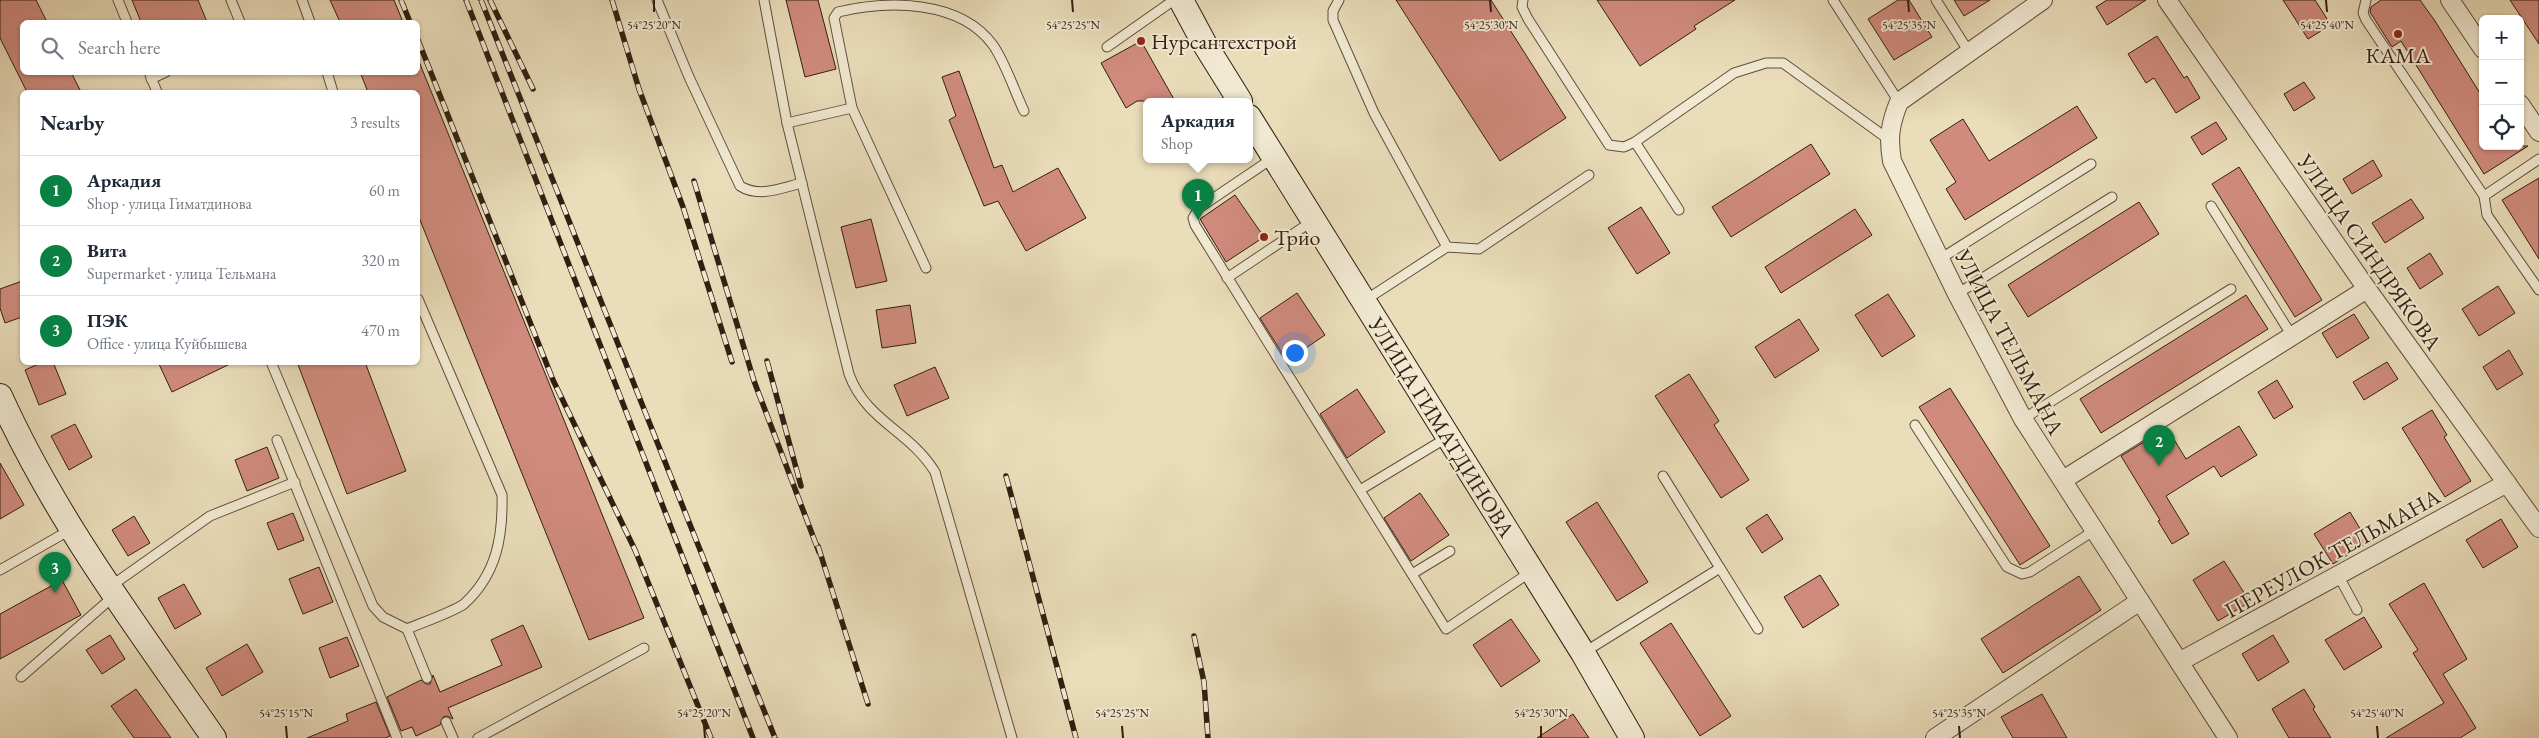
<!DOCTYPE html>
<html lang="en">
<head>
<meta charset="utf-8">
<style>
  :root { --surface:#fff; --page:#f6f6f7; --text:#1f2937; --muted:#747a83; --line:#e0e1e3; --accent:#0b8043 }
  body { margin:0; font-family:"EB Garamond",serif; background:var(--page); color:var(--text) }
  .controls { position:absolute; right:15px; top:15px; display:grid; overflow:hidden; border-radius:8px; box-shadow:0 1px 4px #0004 }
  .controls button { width:45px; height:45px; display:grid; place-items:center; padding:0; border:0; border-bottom:1px solid var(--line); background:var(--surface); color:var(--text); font:25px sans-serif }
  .you { position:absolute; left:1294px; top:352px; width:18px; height:18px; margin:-12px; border:4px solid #fff; border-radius:50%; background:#1a73e8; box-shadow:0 0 0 8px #1a73e833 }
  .badge { display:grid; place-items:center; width:32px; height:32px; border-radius:50%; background:var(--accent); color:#fff; font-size:16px; font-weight:700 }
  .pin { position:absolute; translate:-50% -41px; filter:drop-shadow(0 1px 2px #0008) }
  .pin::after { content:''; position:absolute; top:26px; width:18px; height:15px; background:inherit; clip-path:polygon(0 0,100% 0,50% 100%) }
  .popup { position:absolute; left:1143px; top:98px; width:110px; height:65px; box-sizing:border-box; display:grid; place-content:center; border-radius:8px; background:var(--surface); filter:drop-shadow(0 1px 4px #0005); font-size:16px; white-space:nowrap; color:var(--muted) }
  .popup b { font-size:19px; color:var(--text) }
  .popup::after { content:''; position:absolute; left:50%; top:100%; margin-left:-10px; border:10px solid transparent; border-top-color:var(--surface) }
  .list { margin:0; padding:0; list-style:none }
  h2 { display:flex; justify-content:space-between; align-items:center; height:65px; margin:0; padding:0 20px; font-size:21px }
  h2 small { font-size:16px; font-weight:400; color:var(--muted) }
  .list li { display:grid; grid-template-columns:32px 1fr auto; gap:15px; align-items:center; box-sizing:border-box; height:70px; padding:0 20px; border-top:1px solid var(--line) }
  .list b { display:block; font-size:19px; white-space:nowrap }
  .list p { margin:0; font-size:16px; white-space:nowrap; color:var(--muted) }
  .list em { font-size:16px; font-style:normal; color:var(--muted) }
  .icon { flex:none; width:28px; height:28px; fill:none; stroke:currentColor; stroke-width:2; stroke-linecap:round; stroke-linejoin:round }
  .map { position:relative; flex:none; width:2539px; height:738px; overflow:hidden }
  .search { position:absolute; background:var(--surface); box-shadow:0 1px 4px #0004; left:20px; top:20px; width:400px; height:55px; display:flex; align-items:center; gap:12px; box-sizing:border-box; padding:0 18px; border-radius:8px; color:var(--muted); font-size:19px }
  .panel { position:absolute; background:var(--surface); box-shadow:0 1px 4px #0004; left:20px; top:90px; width:400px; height:275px; border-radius:8px }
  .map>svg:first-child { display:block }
  .building { fill:#d08b7e; stroke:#321e11 }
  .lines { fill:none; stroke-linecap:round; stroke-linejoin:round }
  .lane-casing { stroke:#604e3b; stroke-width:11 }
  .street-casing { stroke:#604e3b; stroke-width:20 }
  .secondary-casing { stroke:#321e11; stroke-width:26 }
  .lane { stroke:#f1e9d2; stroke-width:9 }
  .street { stroke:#f1e9d2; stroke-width:18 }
  .secondary { stroke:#f1e9d2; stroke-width:24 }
  .rail-casing { stroke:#321e11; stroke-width:5.5 }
  .rail { stroke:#f1e9d2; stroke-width:4; stroke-dasharray:11; stroke-linecap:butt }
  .ticks { fill:none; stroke:#321e11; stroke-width:2 }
  .poi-dot { fill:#8f2418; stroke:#f1e9d2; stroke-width:2 }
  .labels { text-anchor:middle; stroke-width:4; stroke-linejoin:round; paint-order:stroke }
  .poi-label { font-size:22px; fill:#321e11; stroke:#f1e9d2; text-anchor:start }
  .street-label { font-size:22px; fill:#321e11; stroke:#f1e9d2 }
  .ticks-label { font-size:12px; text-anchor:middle; fill:#321e11; stroke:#f1e9d2; stroke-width:4; stroke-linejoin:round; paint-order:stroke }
</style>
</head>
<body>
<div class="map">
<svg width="2539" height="738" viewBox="0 0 2539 738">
  <rect width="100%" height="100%" fill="#eaddba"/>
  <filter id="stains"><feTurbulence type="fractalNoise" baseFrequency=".004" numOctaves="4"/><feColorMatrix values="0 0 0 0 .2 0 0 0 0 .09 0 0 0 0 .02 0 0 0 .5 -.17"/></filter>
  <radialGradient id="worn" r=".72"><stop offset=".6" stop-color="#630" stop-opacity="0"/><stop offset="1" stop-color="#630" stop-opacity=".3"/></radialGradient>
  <g class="building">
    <polygon points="0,0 36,0 47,22 22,22 22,72 71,72 81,92 27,92 0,38"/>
    <polygon points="132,0 198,0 207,22 141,22"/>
    <polygon points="330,0 394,0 403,22 340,22"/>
    <polygon points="786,0 818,0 836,69 805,77"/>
    <polygon points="1396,0 1491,0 1566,118 1500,161"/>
    <polygon points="1597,0 1735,0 1694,26 1696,29 1640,66"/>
    <polygon points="1898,0 1909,0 1932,37 1894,60 1868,19"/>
    <polygon points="1954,0 1990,0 1964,16"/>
    <polygon points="2107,0 2146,0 2107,25 2096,7"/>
    <polygon points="2283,0 2315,0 2331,25 2308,39"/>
    <polygon points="2381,0 2420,0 2435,21 2483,98 2483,146 2528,146 2484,174 2401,41 2392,47 2370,12 2371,7"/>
    <polygon points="2510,0 2539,0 2539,44"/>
    <polygon points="2157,36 2184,78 2187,76 2200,98 2176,113 2154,78 2146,83 2128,54"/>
    <polygon points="1141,41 1175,101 1137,101 1126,108 1101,63"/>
    <polygon points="418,59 644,618 589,640 418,215 418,92 368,92 360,72 418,72"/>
    <polygon points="959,71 994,168 1002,165 1013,192 1058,168 1086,218 1026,251 998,201 984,206 949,120 956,116 942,77"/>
    <polygon points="2304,82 2315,98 2294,111 2284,94"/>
    <polygon points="2077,106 2097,138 1965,220 1946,189 1956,182 1930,140 1963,119 1989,161"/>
    <polygon points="2216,122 2227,139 2202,155 2191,137"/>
    <polygon points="1811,144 1830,174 1731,237 1712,207"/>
    <polygon points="2373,160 2382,176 2352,194 2343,179"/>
    <polygon points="2239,167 2322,300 2295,317 2212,184"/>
    <polygon points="2539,178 2539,259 2502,200"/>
    <polygon points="1235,195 1264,237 1226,262 1200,219"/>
    <polygon points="2411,199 2424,218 2385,243 2372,223"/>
    <polygon points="2139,202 2159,234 2028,317 2008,285"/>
    <polygon points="1641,207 1670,253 1637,274 1608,228"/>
    <polygon points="1855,209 1872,235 1781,293 1765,267"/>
    <polygon points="871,219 887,281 856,288 841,227"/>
    <polygon points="2430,253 2443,274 2420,289 2407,268"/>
    <polygon points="22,281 22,317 5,323 0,308 0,289"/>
    <polygon points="2498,286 2515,313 2479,336 2462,309"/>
    <polygon points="1297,293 1325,335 1287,361 1260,318"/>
    <polygon points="1888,294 1915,336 1882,357 1855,315"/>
    <polygon points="2246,295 2268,329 2101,433 2080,399"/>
    <polygon points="910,305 916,343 882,348 876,310"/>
    <polygon points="2354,314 2369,338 2337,358 2322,333"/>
    <polygon points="1799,319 1819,350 1775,378 1755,347"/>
    <polygon points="2509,350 2523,374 2497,390 2483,367"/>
    <polygon points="43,362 53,362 66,394 39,405 25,370"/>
    <polygon points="158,362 234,362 172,392"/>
    <polygon points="297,362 365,362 406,471 347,494"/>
    <polygon points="2387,362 2398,379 2364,400 2353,382"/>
    <polygon points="935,367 949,398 907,416 894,385"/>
    <polygon points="1689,374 1719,421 1714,425 1749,480 1721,498 1655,396"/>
    <polygon points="2277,380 2293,407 2274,419 2258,392"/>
    <polygon points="1950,388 2050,546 2020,565 1919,407"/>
    <polygon points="1357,389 1385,432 1347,458 1320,414"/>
    <polygon points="2432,410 2447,435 2444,437 2471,481 2445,497 2402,428"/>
    <polygon points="75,424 92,457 69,470 51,436"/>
    <polygon points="2239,426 2257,455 2221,477 2214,466 2166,496 2189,534 2172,544 2158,521 2160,520 2121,456 2167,428 2186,459"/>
    <polygon points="267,447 279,478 247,491 235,460"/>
    <polygon points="0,463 24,505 0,519"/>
    <polygon points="1420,493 1449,535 1411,561 1384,518"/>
    <polygon points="1597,502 1648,582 1617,601 1566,522"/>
    <polygon points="2350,512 2368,542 2333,564 2314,534"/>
    <polygon points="293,513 304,540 278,550 267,523"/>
    <polygon points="1767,514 1783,539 1762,553 1746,528"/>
    <polygon points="134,516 150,543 128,556 112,530"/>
    <polygon points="2501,519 2518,547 2483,568 2466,540"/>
    <polygon points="2224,561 2250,602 2218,621 2193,580"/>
    <polygon points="319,567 333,602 303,614 289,579"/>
    <polygon points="1820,575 1839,605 1803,628 1784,597"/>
    <polygon points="2079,576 2101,610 2003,673 1981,639"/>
    <polygon points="62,580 81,615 0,659 0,614"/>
    <polygon points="2424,583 2467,659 2443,674 2476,728 2460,738 2386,738 2444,703 2413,653 2418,650 2389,604"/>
    <polygon points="184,584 201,614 175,629 158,598"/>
    <polygon points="2364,617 2382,647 2344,670 2325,640"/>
    <polygon points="1511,619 1540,661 1501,687 1473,645"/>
    <polygon points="1671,623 1731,716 1700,736 1640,643"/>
    <polygon points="523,625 542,667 448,708 453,719 447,716 443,717 440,725 416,736 412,727 401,731 387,697 421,680 426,684 430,684 433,675 440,692 502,665 491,640"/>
    <polygon points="110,635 125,659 102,674 86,650"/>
    <polygon points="2273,635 2289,662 2258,681 2242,654"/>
    <polygon points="347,637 359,666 330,678 319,648"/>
    <polygon points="247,644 263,672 222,696 206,668"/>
    <polygon points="136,689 171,738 134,738 111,706"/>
    <polygon points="2304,689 2315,707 2313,709 2331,738 2289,738 2272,709"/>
    <polygon points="2042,694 2067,738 2013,738 2001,717"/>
    <polygon points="376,702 390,736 385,738 307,738 348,721 346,714"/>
    <polygon points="1573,714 1589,738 1537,738"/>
  </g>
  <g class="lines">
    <g class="lane-casing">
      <g id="lane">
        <polyline points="118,0 127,22"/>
        <polyline points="231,0 240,22"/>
        <polyline points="302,0 310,22"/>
        <path d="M657 0 689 77 740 186C759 198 781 188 802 183"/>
        <path d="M764 0 787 123 849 374C866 421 910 431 935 472L1012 738"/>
        <polyline points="1339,0 1333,11 1333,20 1374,113 1447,247"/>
        <polyline points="1523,0 1522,7 1528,19 1609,145 1624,147 1635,142 1734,73 1766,63 1783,63 1888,139"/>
        <polyline points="1833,0 1899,102"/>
        <polyline points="1936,0 1969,52"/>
        <polyline points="2366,0 2363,13 2366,20 2484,196 2539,159"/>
        <polyline points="1107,47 1174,0"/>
        <polyline points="149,72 157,92"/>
        <polyline points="327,72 333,92"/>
        <polyline points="151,79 166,72"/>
        <polyline points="787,123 852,108"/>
        <polyline points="1635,142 1679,210"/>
        <polyline points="1273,158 1199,208 1193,218 1195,225 1446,629 1532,571"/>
        <polyline points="2484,196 2487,215 2539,290"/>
        <polyline points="2211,206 2292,336"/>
        <polyline points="1940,259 2091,164"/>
        <path d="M926 268 852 108 834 18 838 12C889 0 960 0 993 45 1006 64 1014 90 1024 111"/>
        <polyline points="1227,278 1314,220"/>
        <polyline points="1957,294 2112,197"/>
        <polyline points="1364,301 1447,247 1479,249 1589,175"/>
        <path d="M271 362 373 606 383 617 407 629C421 623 453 612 464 604 497 574 503 536 502 495L418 299"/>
        <polyline points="2023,419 2231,289"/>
        <polyline points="1915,425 2007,567 2022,574 2030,572 2095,530"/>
        <polyline points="277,440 397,738"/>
        <polyline points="1360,490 1448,437"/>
        <polyline points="1720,568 1758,629"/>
        <polyline points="0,570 70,530"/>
        <polyline points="1412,574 1450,551"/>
        <polyline points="2338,575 2357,610"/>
        <polyline points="111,586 210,516 295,482"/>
        <polyline points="407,629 427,678"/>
        <polyline points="1583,653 1720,568 1663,476"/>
        <polyline points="21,677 114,596"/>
        <polyline points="446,722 453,738"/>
        <polyline points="478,738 644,648"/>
      </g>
    </g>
    <g class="street-casing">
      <g id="street">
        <path d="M2043 0 1899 102C1890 124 1888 138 1892 161L1957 294 2023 419 2228 738"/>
        <polyline points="2167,0 2367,289 2539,528"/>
        <polyline points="2450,0 2483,49"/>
        <polyline points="2520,104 2539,132"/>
        <polyline points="2063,480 2367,289"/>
        <polyline points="2179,662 2507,483"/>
        <polyline points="1935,738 2140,601"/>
      </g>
    </g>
    <g class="secondary-casing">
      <g id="secondary">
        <polyline points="1181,0 1204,43 1240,101"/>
        <polyline points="1249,117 1583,653 1632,738"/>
        <path d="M0 396C56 520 137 627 214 738"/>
      </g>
    </g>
    <use href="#lane" class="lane"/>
    <use href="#street" class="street"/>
    <use href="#secondary" class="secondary"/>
    <g class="rail-casing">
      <g id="rail">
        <polyline points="401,0 410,22"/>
        <polyline points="466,0 753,738"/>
        <polyline points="481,0 775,738"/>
        <polyline points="490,0 533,89"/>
        <polyline points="612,0 639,89 683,207 732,362"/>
        <polyline points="418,40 553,380 635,550 711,738"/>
        <polyline points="694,181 754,381 819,552"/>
        <polyline points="767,361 801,486"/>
        <polyline points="1006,476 1076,738"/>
        <polyline points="818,546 868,704"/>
        <polyline points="1194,636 1204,682 1208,738"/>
      </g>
    </g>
    <use href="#rail" class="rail"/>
  </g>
  <path class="ticks" d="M654 0V12M1072 0 1073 12M1490 0 1491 12M1908 0 1909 12M2326 0 2327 12M286 726 287 738M704 726 705 738M1122 726 1123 738M1541 726V738M1959 726 1960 738M2377 726 2378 738"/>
  <g class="poi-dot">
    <circle cx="2398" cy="34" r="5"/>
    <circle cx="1141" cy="41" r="5"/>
    <circle cx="1264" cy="237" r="5"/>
  </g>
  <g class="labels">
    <g class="poi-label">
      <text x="1151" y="49">Нурсантехстрой</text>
      <text x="2398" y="63" text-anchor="middle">КАМА</text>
      <text x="1274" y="245">Трио</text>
    </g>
    <g class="street-label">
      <text transform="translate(2370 252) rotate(55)" y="8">УЛИЦА СИНДРЯКОВА</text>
      <text transform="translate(2010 342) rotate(62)" y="8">УЛИЦА ТЕЛЬМАНА</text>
      <text transform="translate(1442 427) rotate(58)" y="8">УЛИЦА ГИМАТДИНОВА</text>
      <text transform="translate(2332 553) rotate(-29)" y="8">ПЕРЕУЛОК ТЕЛЬМАНА</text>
    </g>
  </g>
  <g class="ticks-label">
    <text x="1491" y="29">54°25'30"N</text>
    <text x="654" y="29">54°25'20"N</text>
    <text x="1073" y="29">54°25'25"N</text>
    <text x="1909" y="29">54°25'35"N</text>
    <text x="2327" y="29">54°25'40"N</text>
    <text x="286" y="717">54°25'15"N</text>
    <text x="704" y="717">54°25'20"N</text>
    <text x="1122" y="717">54°25'25"N</text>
    <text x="1541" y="717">54°25'30"N</text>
    <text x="1959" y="717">54°25'35"N</text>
    <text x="2377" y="717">54°25'40"N</text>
  </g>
  <rect width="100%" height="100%" filter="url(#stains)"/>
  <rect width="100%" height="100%" fill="url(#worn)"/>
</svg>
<div class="controls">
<button>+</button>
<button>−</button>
<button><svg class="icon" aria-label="locate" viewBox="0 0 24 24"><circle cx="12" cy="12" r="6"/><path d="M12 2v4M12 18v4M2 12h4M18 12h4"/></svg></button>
</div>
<div class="you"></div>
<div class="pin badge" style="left:1198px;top:220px">1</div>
<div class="popup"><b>Аркадия</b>Shop</div>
<div class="pin badge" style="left:2159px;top:466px">2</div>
<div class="pin badge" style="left:55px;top:593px">3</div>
<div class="search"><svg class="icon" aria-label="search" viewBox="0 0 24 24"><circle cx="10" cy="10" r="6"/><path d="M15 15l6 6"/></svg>Search here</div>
<section class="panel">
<h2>Nearby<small>3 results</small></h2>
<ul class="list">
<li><span class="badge">1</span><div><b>Аркадия</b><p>Shop · улица Гиматдинова</p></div><em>60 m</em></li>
<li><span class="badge">2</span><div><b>Вита</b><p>Supermarket · улица Тельмана</p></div><em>320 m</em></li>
<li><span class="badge">3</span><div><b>ПЭК</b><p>Office · улица Куйбышева</p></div><em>470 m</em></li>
</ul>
</section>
</div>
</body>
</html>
